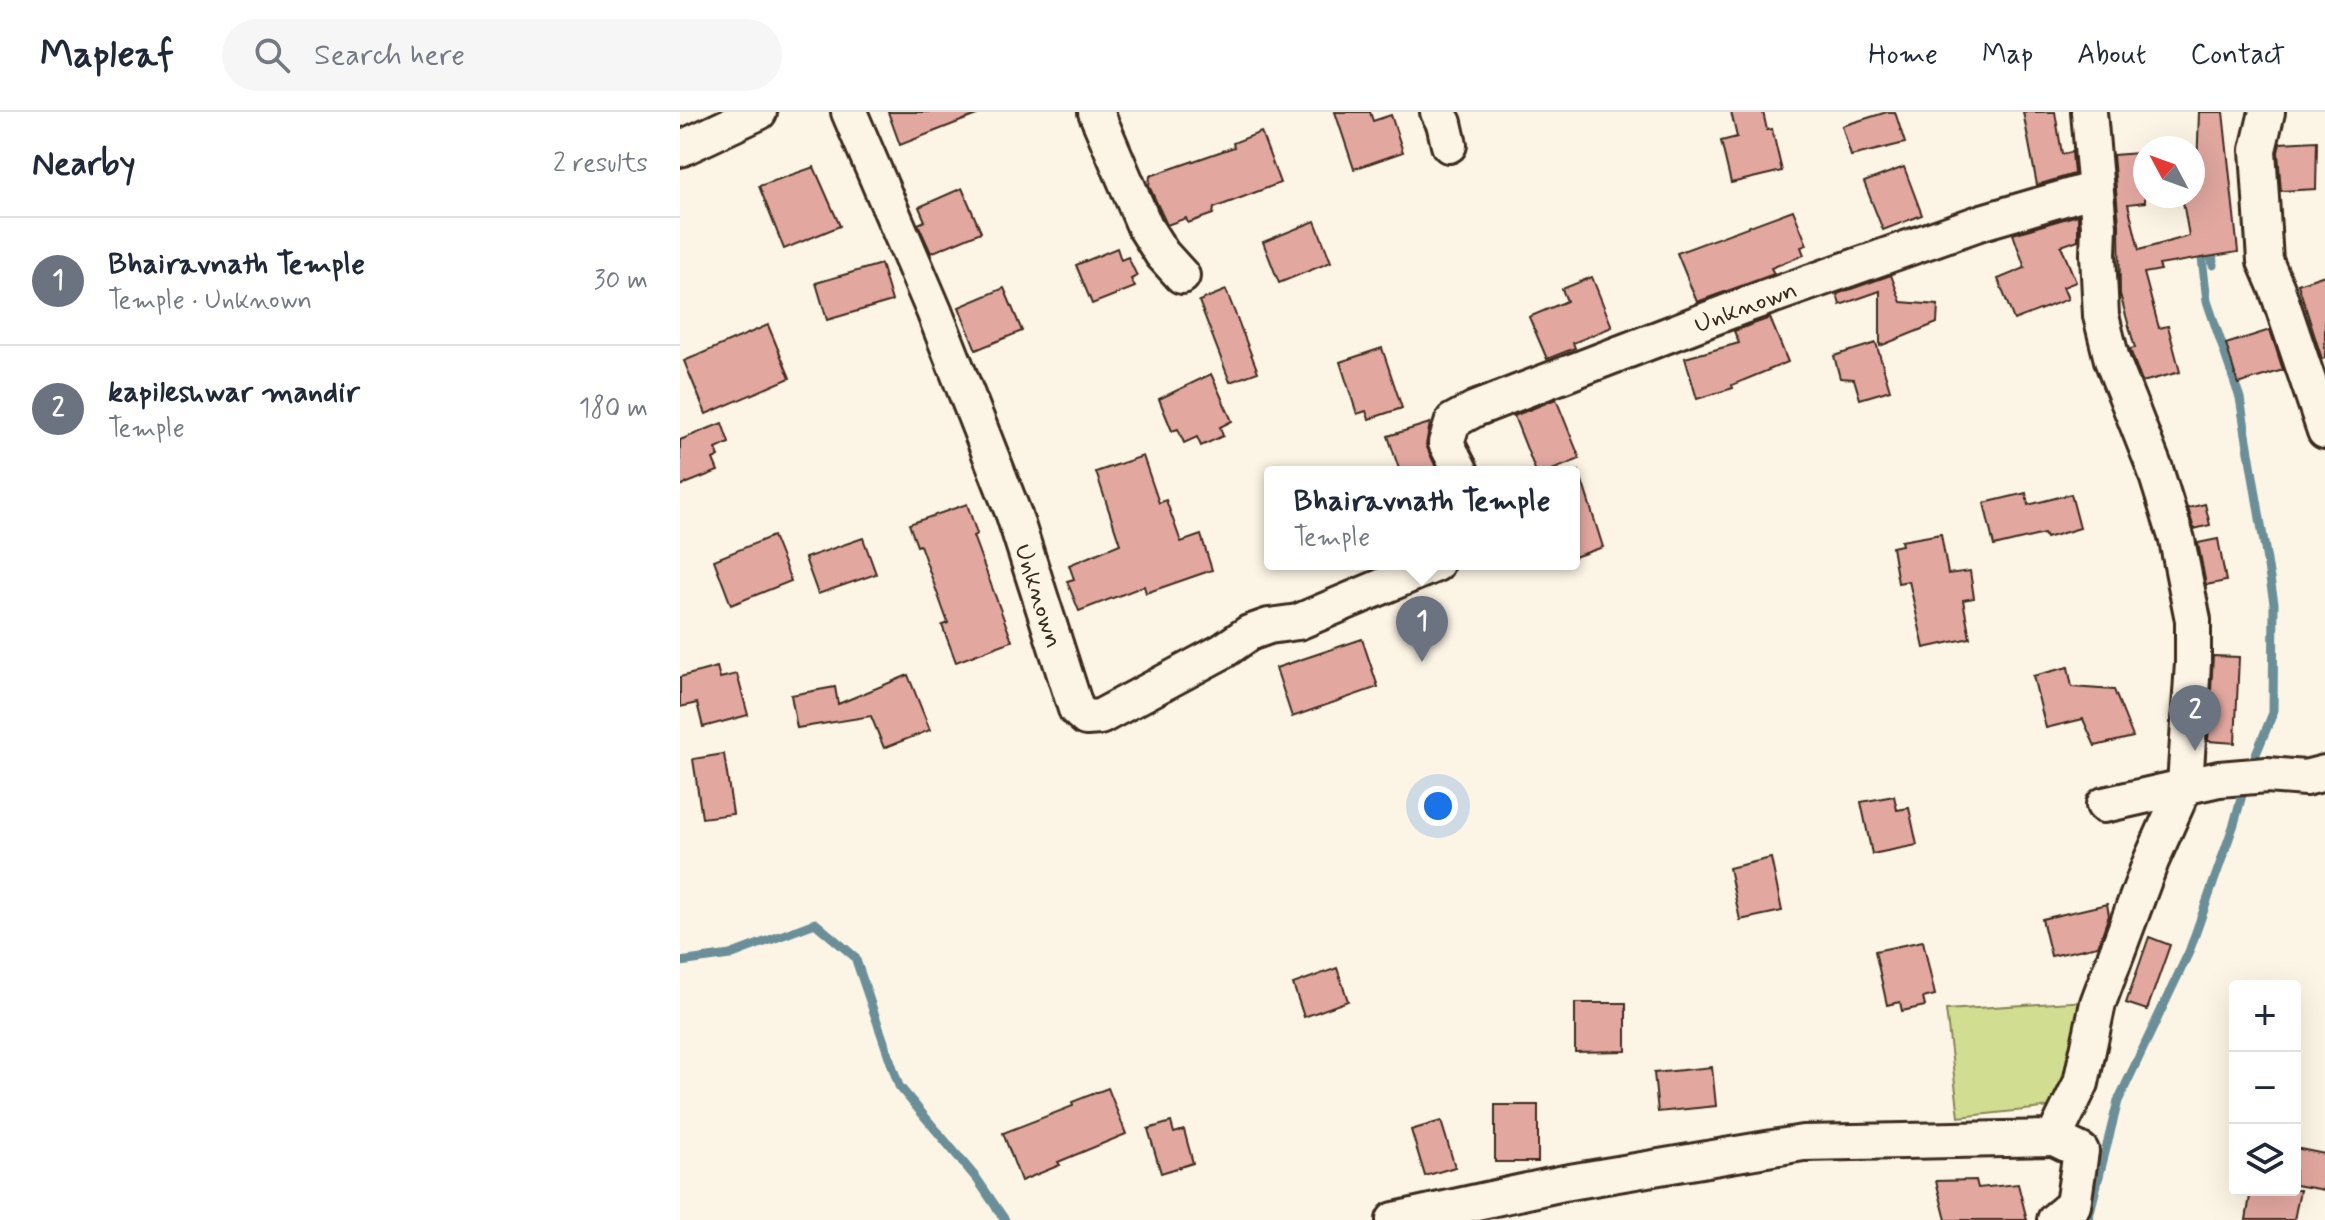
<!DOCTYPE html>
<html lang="en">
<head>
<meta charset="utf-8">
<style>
  :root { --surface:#fff; --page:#f6f6f7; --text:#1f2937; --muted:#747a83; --line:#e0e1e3; --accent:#d93025 }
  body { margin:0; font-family:Mynerve,sans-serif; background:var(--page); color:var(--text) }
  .controls { position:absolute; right:24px; bottom:24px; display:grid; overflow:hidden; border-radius:8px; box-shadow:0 8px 32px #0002 }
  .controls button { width:72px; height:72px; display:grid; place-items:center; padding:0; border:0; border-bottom:2px solid var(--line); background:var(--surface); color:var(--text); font:40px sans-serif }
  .compass { position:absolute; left:1453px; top:24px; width:72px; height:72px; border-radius:50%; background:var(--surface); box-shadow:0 8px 32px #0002; rotate:311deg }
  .you { position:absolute; left:758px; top:694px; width:28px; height:28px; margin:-20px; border:6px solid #fff; border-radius:50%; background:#1a73e8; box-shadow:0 0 0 12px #1a73e833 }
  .badge { display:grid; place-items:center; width:52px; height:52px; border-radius:50%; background:var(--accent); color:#fff; font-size:26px; font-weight:700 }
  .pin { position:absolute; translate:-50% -66px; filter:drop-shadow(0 2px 4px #0008) }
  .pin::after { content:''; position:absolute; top:42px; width:28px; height:24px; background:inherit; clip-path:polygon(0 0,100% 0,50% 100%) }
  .popup { position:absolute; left:584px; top:354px; width:316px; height:104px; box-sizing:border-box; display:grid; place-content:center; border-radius:8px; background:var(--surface); filter:drop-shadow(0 2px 6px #0005); font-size:26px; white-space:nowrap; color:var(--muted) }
  .popup b { font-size:30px; color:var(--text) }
  .popup::after { content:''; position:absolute; left:50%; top:100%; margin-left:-16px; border:16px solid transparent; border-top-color:var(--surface) }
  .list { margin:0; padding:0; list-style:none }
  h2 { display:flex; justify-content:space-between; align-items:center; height:104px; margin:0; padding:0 32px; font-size:34px }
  h2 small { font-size:26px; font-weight:400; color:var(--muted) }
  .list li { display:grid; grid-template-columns:52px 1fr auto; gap:24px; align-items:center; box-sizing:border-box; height:128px; padding:0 32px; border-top:2px solid var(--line) }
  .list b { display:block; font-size:30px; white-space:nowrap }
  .list p { margin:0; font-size:26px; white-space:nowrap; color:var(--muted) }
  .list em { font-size:26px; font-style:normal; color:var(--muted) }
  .icon { flex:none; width:44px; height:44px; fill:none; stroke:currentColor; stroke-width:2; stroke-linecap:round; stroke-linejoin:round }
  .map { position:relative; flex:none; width:1645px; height:1108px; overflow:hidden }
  header { display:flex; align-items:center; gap:48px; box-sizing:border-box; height:112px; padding:0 40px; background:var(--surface); border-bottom:2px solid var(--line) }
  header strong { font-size:38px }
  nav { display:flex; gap:44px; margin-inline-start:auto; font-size:28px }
  .search { width:560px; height:72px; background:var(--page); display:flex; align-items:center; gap:20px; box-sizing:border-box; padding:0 28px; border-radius:44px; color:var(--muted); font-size:30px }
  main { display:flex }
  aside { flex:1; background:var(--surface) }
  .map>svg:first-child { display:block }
  .green { fill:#d1dd90; stroke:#868457; stroke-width:2 }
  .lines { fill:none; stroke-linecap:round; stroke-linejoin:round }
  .stream { stroke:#6a8f98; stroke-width:9 }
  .building { fill:#e2a8a0; stroke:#3b2a1e; stroke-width:2 }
  .street-casing { stroke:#3b2a1e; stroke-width:40 }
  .street { stroke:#fcf5e5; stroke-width:34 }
  .labels { text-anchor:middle; stroke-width:7; stroke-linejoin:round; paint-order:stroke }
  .street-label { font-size:26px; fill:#3b2a1e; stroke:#fcf5e5 }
</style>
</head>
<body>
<header>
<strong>Mapleaf</strong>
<div class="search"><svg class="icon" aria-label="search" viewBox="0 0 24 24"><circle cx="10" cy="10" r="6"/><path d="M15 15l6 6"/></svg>Search here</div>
<nav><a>Home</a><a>Map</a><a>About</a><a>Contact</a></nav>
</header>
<main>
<aside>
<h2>Nearby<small>2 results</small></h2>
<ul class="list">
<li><span class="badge" style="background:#6b7280">1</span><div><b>Bhairavnath Temple</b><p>Temple · Unknown</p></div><em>30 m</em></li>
<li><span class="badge" style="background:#6b7280">2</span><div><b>kapileshwar mandir</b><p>Temple</p></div><em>180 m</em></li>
</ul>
</aside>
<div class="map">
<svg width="1645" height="1108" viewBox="0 0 1645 1108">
  <rect width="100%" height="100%" fill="#fcf5e5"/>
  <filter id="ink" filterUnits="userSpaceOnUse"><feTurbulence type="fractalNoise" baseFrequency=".0125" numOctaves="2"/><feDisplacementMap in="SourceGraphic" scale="16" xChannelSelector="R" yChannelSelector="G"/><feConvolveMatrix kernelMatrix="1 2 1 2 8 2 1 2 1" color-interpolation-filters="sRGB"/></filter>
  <g filter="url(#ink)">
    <polygon class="green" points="1407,889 1381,994 1279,1005 1266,898"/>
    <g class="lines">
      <g class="stream">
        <polyline points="1527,134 1533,153 1532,135"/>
        <polyline points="1521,137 1527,189 1560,286 1594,491 1593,601 1573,649"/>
        <polyline points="0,850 50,843 135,811 175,845 219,974 297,1067 325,1108"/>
        <polyline points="1408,1108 1438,989 1509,840 1554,712 1562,683"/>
      </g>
    </g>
    <g class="building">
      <polygon points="208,0 299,0 299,2 220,33"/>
      <polygon points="655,0 690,0 693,9 711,3 723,40 674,57"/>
      <polygon points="1051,0 1083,0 1087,18 1092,17 1102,59 1051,71 1041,29 1057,25"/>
      <polygon points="1207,0 1215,0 1225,31 1171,44 1162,14"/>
      <polygon points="1343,0 1375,0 1382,42 1392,40 1394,62 1357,73"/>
      <polygon points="1519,0 1543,0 1558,140 1479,153 1481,158 1464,161 1479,216 1488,214 1500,260 1462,270 1450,237 1455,236 1440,182 1439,112 1433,43 1459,41 1461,66 1465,65 1465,90 1448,92 1459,138 1509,124 1502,84 1513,84 1513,57 1517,57"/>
      <polygon points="581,20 600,71 534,96 533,102 508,111 506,106 487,113 469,74 470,64 554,35 553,31"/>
      <polygon points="1637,29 1636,77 1601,79 1598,40 1600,31"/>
      <polygon points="134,55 160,114 104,137 79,74"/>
      <polygon points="1224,55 1242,103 1203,118 1184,70"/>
      <polygon points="282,76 301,120 251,141 238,112 245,109 239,95"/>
      <polygon points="1113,98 1127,133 1121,135 1124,143 1091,156 1094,162 1017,190 997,141"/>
      <polygon points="1398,103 1398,128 1381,134 1396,170 1383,175 1388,187 1334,208 1318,167 1345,156 1333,122"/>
      <polygon points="635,109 651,150 599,171 583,130"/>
      <polygon points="437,136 441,148 448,145 457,164 451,167 455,175 412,192 396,153"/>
      <polygon points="201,152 212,189 147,208 136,171"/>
      <polygon points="1211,163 1221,190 1258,193 1257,211 1200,234 1200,179 1160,193 1157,182"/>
      <polygon points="1645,163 1645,246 1642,247 1618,172"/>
      <polygon points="912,165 932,215 893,231 895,236 867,247 849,205 887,189 882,177"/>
      <polygon points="324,176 342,219 296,238 279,195"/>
      <polygon points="546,178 578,260 550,270 519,189"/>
      <polygon points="1090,206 1108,250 1052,273 1053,276 1017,287 1005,246 1059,231 1054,219"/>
      <polygon points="88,213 110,266 26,302 4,249"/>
      <polygon points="1590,218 1603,258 1558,272 1546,232"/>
      <polygon points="1196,231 1210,278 1180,287 1174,267 1160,266 1154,244"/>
      <polygon points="702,236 722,296 689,307 686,299 677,302 660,250"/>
      <polygon points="531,262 552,309 540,315 543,324 521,334 517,325 504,331 498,317 492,319 479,287"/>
      <polygon points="876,287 900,347 867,360 856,360 834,304"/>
      <polygon points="42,311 49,331 36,337 39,344 33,347 38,359 0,374 0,328"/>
      <polygon points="750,311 746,333 758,360 720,360 708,324"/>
      <polygon points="463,344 479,391 486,388 501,430 521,423 532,458 466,481 464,474 399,499 387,469 394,467 389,453 440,432 416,360"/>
      <polygon points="899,359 923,435 894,445 894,360"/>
      <polygon points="1346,381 1348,393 1391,382 1400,416 1366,426 1364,422 1314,434 1304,391"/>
      <polygon points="287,392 297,422 293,424 332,529 276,550 262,513 268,511 240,433 237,434 229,412"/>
      <polygon points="1525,392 1530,413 1514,417 1508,396"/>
      <polygon points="1261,422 1268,462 1290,459 1294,486 1283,488 1290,526 1244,536 1229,469 1218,471 1212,435 1222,433 1221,429"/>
      <polygon points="93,424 111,469 51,493 34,448"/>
      <polygon points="183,426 196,462 138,482 125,446"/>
      <polygon points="1538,427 1546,469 1526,473 1518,431"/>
      <polygon points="682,527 698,575 612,605 596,556"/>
      <polygon points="1533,544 1559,545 1555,631 1528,629"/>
      <polygon points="37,555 40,566 57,562 68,603 23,615 17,591 0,595 0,565"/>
      <polygon points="1388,555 1392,575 1434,578 1453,625 1415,634 1403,607 1366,616 1353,564"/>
      <polygon points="228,563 250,618 204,636 191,604 117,616 111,583 155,575 158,592"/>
      <polygon points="44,642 53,702 22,706 13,647"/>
      <polygon points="1214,684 1217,698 1229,696 1237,733 1192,742 1181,690"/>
      <polygon points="1091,746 1102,799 1060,808 1049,756"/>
      <polygon points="1427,792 1429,803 1418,834 1371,844 1362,807"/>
      <polygon points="1469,825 1490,833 1467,898 1446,891"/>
      <polygon points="1243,829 1255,883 1243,886 1245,894 1222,899 1220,890 1207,893 1195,839"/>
      <polygon points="657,856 668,889 624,905 613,872"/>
      <polygon points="895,891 946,891 946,939 895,940"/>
      <polygon points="1032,955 1036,994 978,1000 974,961"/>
      <polygon points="428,976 446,1022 378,1050 380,1053 341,1069 323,1021 393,994 392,990"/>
      <rect x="815" y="993" width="43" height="57"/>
      <polygon points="761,1009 775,1055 745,1064 731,1018"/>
      <polygon points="491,1010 494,1021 504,1018 513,1051 481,1061 468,1017"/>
      <polygon points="1615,1036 1645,1042 1645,1078 1615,1073"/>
      <polygon points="1296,1068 1298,1076 1338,1072 1347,1108 1266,1108 1256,1069"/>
      <polygon points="1571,1078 1620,1078 1614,1108 1566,1108"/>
    </g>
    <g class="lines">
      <g class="street-casing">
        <g id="street">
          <path id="s1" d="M169 0 254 199 334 403 396 597 406 606 420 605 543 539 569 521 589 514 618 510 756 452"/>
          <polyline points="416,0 465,115 482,142 502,164"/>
          <polyline points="758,0 764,11 769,33"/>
          <polyline points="1587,0 1578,38 1585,149 1597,177 1645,319"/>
          <polyline points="0,37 79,0"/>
          <path id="s2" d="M781 360 766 331 773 309 795 297 1063 194 1302 110 1415 77"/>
          <polyline points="1424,693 1539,667 1587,663 1625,666 1645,661"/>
          <polyline points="1374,1026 1401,1039 1393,1093 1375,1108"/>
          <polyline points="714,1108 884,1071 1123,1031 1374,1026 1401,971 1418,891 1471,749 1505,673 1513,551 1513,508 1497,428 1475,357 1432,248 1421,204 1418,142 1419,114 1409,0"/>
        </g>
      </g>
      <use href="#street" class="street"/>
    </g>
  </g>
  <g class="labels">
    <g class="street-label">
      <text dy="9" stroke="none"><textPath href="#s2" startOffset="370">Unknown</textPath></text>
      <text dy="9" stroke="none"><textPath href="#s1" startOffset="520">Unknown</textPath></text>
    </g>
  </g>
</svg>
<div class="controls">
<button>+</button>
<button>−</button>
<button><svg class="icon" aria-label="layers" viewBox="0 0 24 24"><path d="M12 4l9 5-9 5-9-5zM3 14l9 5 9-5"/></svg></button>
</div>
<svg class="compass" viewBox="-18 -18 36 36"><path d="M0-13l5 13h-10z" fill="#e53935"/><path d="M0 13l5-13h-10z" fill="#747a83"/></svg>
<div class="you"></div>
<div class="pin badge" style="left:742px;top:550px;background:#6b7280">1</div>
<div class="popup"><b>Bhairavnath Temple</b>Temple</div>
<div class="pin badge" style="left:1515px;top:639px;background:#6b7280">2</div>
</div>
</main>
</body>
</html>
